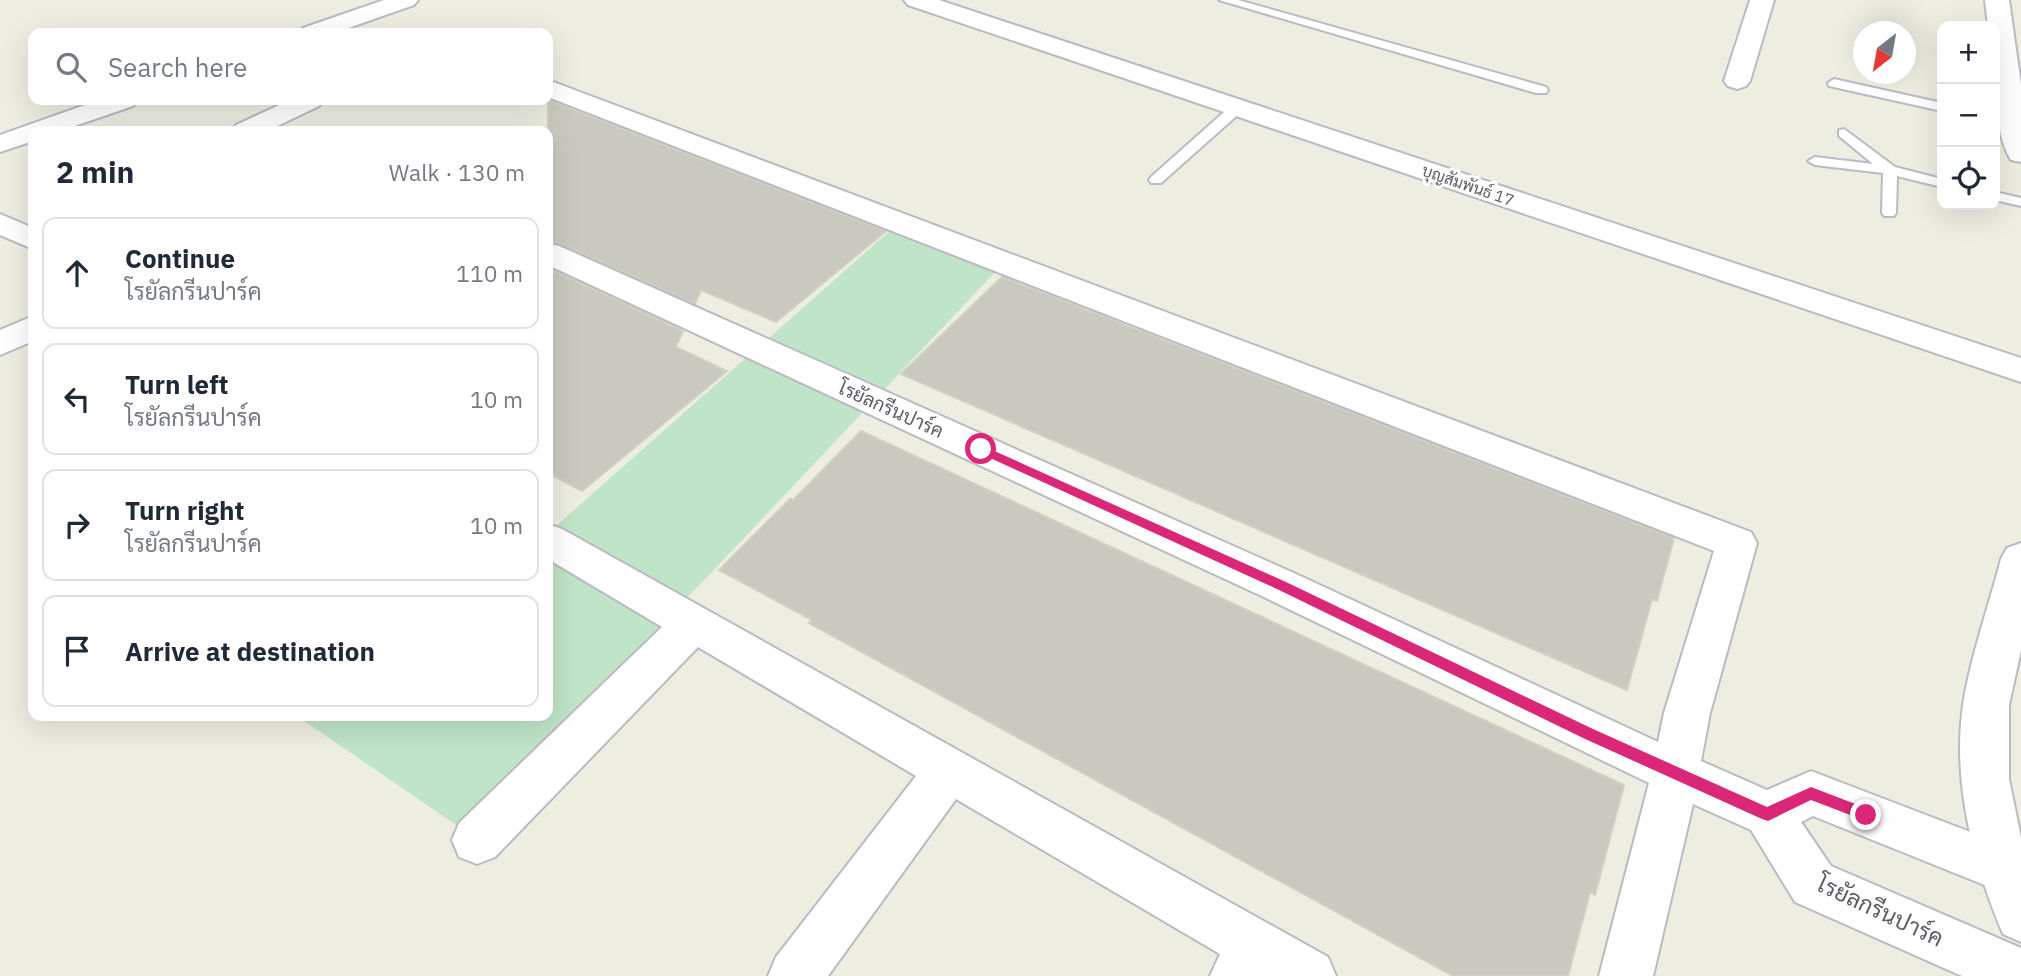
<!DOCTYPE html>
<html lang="en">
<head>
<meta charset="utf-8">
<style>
  :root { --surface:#fff; --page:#f6f6f7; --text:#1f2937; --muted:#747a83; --line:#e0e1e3 }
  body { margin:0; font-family:"IBM Plex Sans",Sarabun,sans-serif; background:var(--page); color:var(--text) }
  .controls { position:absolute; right:21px; top:21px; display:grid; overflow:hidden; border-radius:14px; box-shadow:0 7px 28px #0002 }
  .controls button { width:63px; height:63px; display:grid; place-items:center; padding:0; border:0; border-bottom:2px solid var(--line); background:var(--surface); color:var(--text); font:35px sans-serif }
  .compass { position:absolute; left:1853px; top:21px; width:63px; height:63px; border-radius:50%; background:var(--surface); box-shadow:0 7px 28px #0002; rotate:211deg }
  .stop { position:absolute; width:21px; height:21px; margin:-16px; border:5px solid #db2777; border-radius:50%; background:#fff }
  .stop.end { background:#db2777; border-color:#fff; box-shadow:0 2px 7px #0008 }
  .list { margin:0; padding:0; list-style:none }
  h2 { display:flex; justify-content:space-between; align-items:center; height:91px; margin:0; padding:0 28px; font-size:30px }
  h2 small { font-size:23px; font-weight:400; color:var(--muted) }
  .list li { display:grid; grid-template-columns:46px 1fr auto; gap:21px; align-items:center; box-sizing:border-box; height:112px; margin:0 14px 14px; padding:0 14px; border:2px solid var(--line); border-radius:14px }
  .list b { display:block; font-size:26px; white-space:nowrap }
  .list p { margin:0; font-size:23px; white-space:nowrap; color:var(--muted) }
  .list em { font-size:23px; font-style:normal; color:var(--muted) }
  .icon { flex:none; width:38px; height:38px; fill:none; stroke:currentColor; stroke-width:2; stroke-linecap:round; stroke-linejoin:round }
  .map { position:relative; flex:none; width:2021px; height:976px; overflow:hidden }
  .search { position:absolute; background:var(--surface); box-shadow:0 7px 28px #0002; left:28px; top:28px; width:525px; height:77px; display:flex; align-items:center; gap:18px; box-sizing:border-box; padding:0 24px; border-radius:14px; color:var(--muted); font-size:26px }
  .panel { position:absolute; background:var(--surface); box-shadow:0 7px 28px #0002; left:28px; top:126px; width:525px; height:595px; border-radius:14px }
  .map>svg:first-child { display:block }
  .green { fill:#bfe4c8 }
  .building { fill:#cac9c1; stroke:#d1d0c1; stroke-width:2 }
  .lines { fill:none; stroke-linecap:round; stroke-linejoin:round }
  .lane-casing { stroke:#babac1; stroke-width:4 }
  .street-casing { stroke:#babac1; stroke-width:4 }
  .secondary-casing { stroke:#bbbcc3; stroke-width:4 }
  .lane { fill:#fff; fill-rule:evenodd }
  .street { fill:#fff; fill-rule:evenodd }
  .secondary { fill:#fff; fill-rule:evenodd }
  .route { fill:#db2777 }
  .labels { text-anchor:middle; stroke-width:6; stroke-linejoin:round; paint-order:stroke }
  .far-street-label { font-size:16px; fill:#5a5c63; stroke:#fff }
  .street-label { font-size:19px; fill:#5a5c63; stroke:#fff }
  .near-street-label { font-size:23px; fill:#5a5c63; stroke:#fff }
</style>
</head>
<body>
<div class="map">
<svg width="2021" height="976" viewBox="0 0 2021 976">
  <rect width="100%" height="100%" fill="#edede2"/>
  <polygon class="green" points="892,229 997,270 710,574 462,829 297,716 548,716 548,533"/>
  <g class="building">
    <polygon points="548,100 886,231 776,322 701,290 695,304 560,244 548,242"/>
    <polygon points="548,268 683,331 676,347 727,371 582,491 548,473"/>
    <polygon points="1002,277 1674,538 1657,601 1652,599 1627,690 901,374"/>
    <polygon points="861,431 1624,785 1595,895 1590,892 1568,976 1453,976 809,623 812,620 719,570 790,499 793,500"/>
  </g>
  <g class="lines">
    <g class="lane-casing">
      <g id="lane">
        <polygon points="1219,0 1238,0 1546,87 1548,90 1546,93 1536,93"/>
        <polygon points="1834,79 1942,103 1942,111 1829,86 1828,83"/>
        <polygon points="1237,104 1244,108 1242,111 1161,183 1151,183 1149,180 1151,177 1232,105"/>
        <polygon points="1844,129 1895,167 1942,179 1942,187 1897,176 1896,213 1894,216 1884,216 1882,213 1883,173 1815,165 1808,161 1815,157 1873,164 1839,136 1839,130"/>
        <polygon points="1995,192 2021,198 2021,206 1995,200"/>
      </g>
    </g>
    <g class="street-casing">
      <g id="street">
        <polygon points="384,0 418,0 414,5 334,33 300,33 303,28"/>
        <polygon points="904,0 939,0 2021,358 2021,382 908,5"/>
        <polygon points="1750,0 1774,0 1750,81 1746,86 1737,89 1728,86 1724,81"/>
        <polygon points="548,80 1751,532 1757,543 1710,713 1701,761 1767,790 1811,771 2020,851 2021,883 2002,892 1813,816 1801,822 1831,866 2021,948 2021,976 1962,976 1795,902 1751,830 1693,804 1653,976 1599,976 1649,783 1266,598 548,265 548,244 559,246 1296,574 1658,742 1664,713 1714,551 548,97"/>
        <polygon points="99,100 137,100 133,106 60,131 33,131 33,141 0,152 0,135"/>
        <polygon points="290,100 323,100 319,106 267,131 232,131 236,125"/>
        <polygon points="0,214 33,228 33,249 0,235"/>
        <polygon points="33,316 33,341 0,355 0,330"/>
        <polygon points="548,524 562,529 1328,957 1336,976 1210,976 1220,954 956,799 828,976 768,976 776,957 916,776 698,647 495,857 477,864 459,857 452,840 459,823 662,627 548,559"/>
      </g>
    </g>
    <g class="secondary-casing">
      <g id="secondary">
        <path d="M1985 0H2009L2021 85V162L2011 160C1992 132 1995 61 1995 26H1988Z"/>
        <path d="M2021 543V650L2009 705V779L2021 838V942L2003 934C1973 863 1952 782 1963 705 1970 659 1989 605 2001 559L2007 548Z"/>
      </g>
    </g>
    <use href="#lane" class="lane"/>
    <use href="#street" class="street"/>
    <use href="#secondary" class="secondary"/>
  </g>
  <polygon class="route" points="981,445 1286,582 1593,729 1767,807 1811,787 1871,810 1873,815 1866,821 1811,800 1768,821 1762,819 1583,738 1277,589 977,452 975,449"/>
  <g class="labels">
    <g class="far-street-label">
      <text transform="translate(1468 185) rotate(19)" y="6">บุญสัมพันธ์ 17</text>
    </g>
    <g class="street-label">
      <text transform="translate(891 409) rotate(24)" y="7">โรยัลกรีนปาร์ค</text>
    </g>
    <g class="near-street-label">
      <text transform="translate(1880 911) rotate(25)" y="8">โรยัลกรีนปาร์ค</text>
    </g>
  </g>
</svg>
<div class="controls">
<button>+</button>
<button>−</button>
<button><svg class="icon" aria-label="locate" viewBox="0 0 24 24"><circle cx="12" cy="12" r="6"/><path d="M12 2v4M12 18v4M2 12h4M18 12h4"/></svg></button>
</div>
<svg class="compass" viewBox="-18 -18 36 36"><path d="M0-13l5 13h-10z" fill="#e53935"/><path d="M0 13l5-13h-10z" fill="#747a83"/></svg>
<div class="stop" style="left:981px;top:449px"></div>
<div class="stop end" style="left:1866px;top:815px"></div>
<div class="search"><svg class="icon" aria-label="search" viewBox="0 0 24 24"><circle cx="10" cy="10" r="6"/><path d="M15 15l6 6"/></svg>Search here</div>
<section class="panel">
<h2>2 min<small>Walk · 130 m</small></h2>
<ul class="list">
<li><svg class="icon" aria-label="ahead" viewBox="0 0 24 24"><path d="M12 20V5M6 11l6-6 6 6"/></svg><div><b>Continue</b><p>โรยัลกรีนปาร์ค</p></div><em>110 m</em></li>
<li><svg class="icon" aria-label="left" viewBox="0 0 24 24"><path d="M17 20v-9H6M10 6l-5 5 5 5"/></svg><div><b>Turn left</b><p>โรยัลกรีนปาร์ค</p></div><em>10 m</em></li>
<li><svg class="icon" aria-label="right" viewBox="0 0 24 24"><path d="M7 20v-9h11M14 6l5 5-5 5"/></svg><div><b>Turn right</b><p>โรยัลกรีนปาร์ค</p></div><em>10 m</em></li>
<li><svg class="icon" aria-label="arrive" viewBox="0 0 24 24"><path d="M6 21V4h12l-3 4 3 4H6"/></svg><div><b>Arrive at destination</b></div></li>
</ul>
</section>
</div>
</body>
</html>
